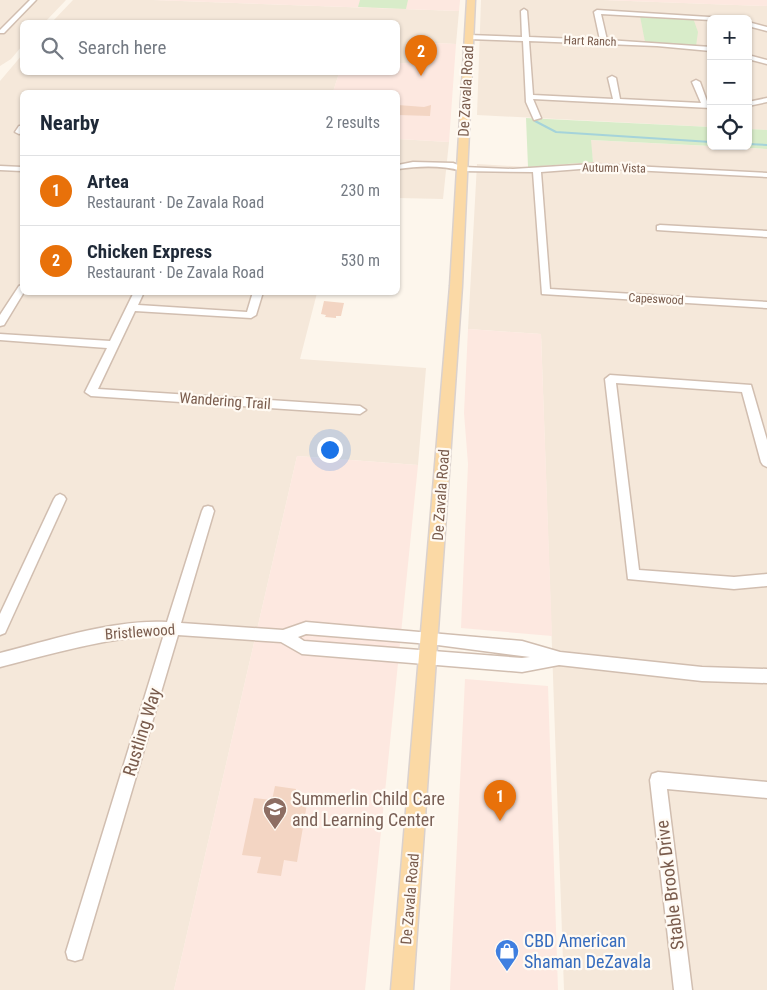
<!DOCTYPE html>
<html lang="en">
<head>
<meta charset="utf-8">
<style>
  :root { --surface:#fff; --page:#f2f2f3; --text:#1f2937; --muted:#747a83; --line:#e0e1e3; --accent:#7c3aed }
  body { margin:0; font-family:"Roboto Condensed",sans-serif; background:var(--page); color:var(--text) }
  .controls { position:absolute; right:15px; top:15px; display:grid; overflow:hidden; border-radius:8px; box-shadow:0 1px 4px #0004 }
  .controls button { width:45px; height:45px; display:grid; place-items:center; padding:0; border:0; border-bottom:1px solid var(--line); background:var(--surface); color:var(--text); font:25px sans-serif }
  .you { position:absolute; left:329px; top:449px; width:18px; height:18px; margin:-12px; border:4px solid #fff; border-radius:50%; background:#1a73e8; box-shadow:0 0 0 8px #1a73e833 }
  .badge { display:grid; place-items:center; width:32px; height:32px; border-radius:50%; background:var(--accent); color:#fff; font-size:16px; font-weight:700 }
  .pin { position:absolute; translate:-50% -41px; filter:drop-shadow(0 1px 2px #0008) }
  .pin::after { content:''; position:absolute; top:26px; width:18px; height:15px; background:inherit; clip-path:polygon(0 0,100% 0,50% 100%) }
  .list { margin:0; padding:0; list-style:none }
  h2 { display:flex; justify-content:space-between; align-items:center; height:65px; margin:0; padding:0 20px; font-size:21px }
  h2 small { font-size:16px; font-weight:400; color:var(--muted) }
  .list li { display:grid; grid-template-columns:32px 1fr auto; gap:15px; align-items:center; box-sizing:border-box; height:70px; padding:0 20px; border-top:1px solid var(--line) }
  .list b { display:block; font-size:19px; white-space:nowrap }
  .list p { margin:0; font-size:16px; white-space:nowrap; color:var(--muted) }
  .list em { font-size:16px; font-style:normal; color:var(--muted) }
  .icon { flex:none; width:28px; height:28px; fill:none; stroke:currentColor; stroke-width:2; stroke-linecap:round; stroke-linejoin:round }
  .map { position:relative; flex:none; width:767px; height:990px; overflow:hidden }
  .search { position:absolute; background:var(--surface); box-shadow:0 1px 4px #0004; left:20px; top:20px; width:380px; height:55px; display:flex; align-items:center; gap:12px; box-sizing:border-box; padding:0 18px; border-radius:8px; color:var(--muted); font-size:19px }
  .panel { position:absolute; background:var(--surface); box-shadow:0 1px 4px #0004; left:20px; top:90px; width:380px; height:205px; border-radius:8px }
  .map>svg:first-child { display:block }
  .residential { fill:#f5e8da }
  .commercial { fill:#fde8e0 }
  .green { fill:#d8ecc9 }
  .lines { fill:none; stroke-linecap:round; stroke-linejoin:round }
  .stream { stroke:#a5d3da; stroke-width:2 }
  .building { fill:#f3d5c3 }
  .minor-casing { stroke:#d1beb0; stroke-width:3 }
  .major-casing { stroke:#dad1cd; stroke-width:3 }
  .minor { fill:#fff; fill-rule:evenodd }
  .major { fill:#fbd9a5; fill-rule:evenodd }
  .labels { text-anchor:middle; stroke-width:4.5; stroke-linejoin:round; paint-order:stroke }
  .far-street-label { font-size:12px; fill:#7a5c4d; stroke:#fffaf3 }
  .street-label { font-size:15px; fill:#7a5c4d; stroke:#fffaf3 }
  .near-street-label { font-size:18px; fill:#7a5c4d; stroke:#fffaf3 }
  .near-education-label { font-size:18px; fill:#785e54; stroke:#fffaf3; text-anchor:start }
  .near-shop-label { font-size:18px; fill:#366cbe; stroke:#fffaf3; text-anchor:start }
</style>
</head>
<body>
<div class="map">
<svg width="767" height="990" viewBox="0 0 767 990">
  <rect width="100%" height="100%" fill="#fdf6ec"/>
  <g class="residential">
    <polygon points="0,0 66,0 45,22 22,22 22,46 11,59 0,66"/>
    <polygon points="73,0 153,0 459,11 456,44 415,42 410,63 398,63 398,22 52,22"/>
    <polygon points="481,0 603,0 767,6 767,130 748,129 748,19 711,19 711,127 477,115"/>
    <polygon points="22,55 22,72 339,73 333,92 22,92 22,292 317,293 300,359 426,368 418,465 297,456 174,990 0,990 0,81"/>
    <polygon points="398,139 449,142 443,199 398,198"/>
    <polygon points="590,140 767,149 767,990 564,990 541,334 468,329 477,164 528,167 593,162"/>
  </g>
  <g class="commercial">
    <polygon points="153,0 460,0 459,11"/>
    <polygon points="603,0 767,0 767,6 735,5"/>
    <polygon points="414,42 456,44 449,142 398,139 398,92 333,92 339,73 398,72 398,63 410,63"/>
    <polygon points="468,329 541,334 552,636 461,628 468,464 464,413"/>
    <polygon points="297,456 418,465 365,990 174,990"/>
    <polygon points="465,679 548,686 558,990 450,990"/>
  </g>
  <g class="green">
    <polygon points="360,0 408,0 406,9 358,7"/>
    <polygon points="640,16 693,18 698,32 696,46 645,42"/>
    <polygon points="526,118 711,127 711,146 591,140 593,162 528,167"/>
    <polygon points="748,129 767,130 767,149 718,146 748,146"/>
  </g>
  <g class="lines">
    <g class="stream">
      <polyline points="535,121 556,132 711,142"/>
      <polyline points="748,144 767,145"/>
    </g>
  </g>
  <g class="building">
    <polygon points="398,105 424,107 431,105 430,116 398,115"/>
    <polygon points="324,301 344,303 341,316 336,316 336,318 325,317 326,315 321,314"/>
    <polygon points="275,786 296,789 294,802 307,804 297,862 284,860 281,876 257,873 261,857 242,855 254,798 272,800"/>
  </g>
  <g class="lines">
    <g class="minor-casing">
      <g id="minor">
        <polygon points="30,0 36,0 4,33 0,33 0,30"/>
        <polygon points="524,9 527,11 529,37 600,40 594,12 597,10 725,18 711,20 601,14 607,40 711,47 711,51 657,46 529,41 533,95 613,99 608,78 612,76 616,78 620,99 701,103 692,82 696,80 700,82 708,104 711,104 711,108 533,99 541,118 534,120 526,102 523,41 469,39 466,37 469,35 522,37 521,11"/>
        <polygon points="748,22 767,27 767,31 748,26"/>
        <polygon points="748,55 767,60 767,64 748,59"/>
        <polygon points="767,98 767,102 748,106 748,102"/>
        <polygon points="19,126 22,126 22,133 19,134 15,132"/>
        <path d="M413 162 453 163 463 167 513 169 593 164 767 173V177L593 168 541 172 550 289 767 302V308L542 294 533 172 462 171C441 165 419 166 398 169V165Z"/>
        <polygon points="0,166 22,167 22,171 0,170"/>
        <polygon points="660,225 767,231 767,237 657,230 657,226"/>
        <polygon points="22,285 22,292 24,292 4,325 0,326 0,315 19,286"/>
        <polygon points="134,292 144,292 138,305 247,312 253,292 263,292 256,315 251,318 135,311 98,389 360,406 366,410 360,414 91,396 85,392 107,348 0,340 0,334 110,341"/>
        <polygon points="610,375 751,385 767,440 767,467 763,465 761,462 742,392 616,383 639,570 734,577 767,574 767,586 734,589 628,579 605,379"/>
        <polygon points="60,494 64,496 66,499 5,633 0,635 0,614 54,499 56,496"/>
        <path d="M208 506 212 507 214 511 181 623 283 630 306 622 522 641 560 652 702 667 767 669V683L702 681 559 665 522 672 302 654 281 642 178 635 84 952 82 959 75 961 68 959 66 952 164 634C107 638 54 653 0 667V653C51 640 115 619 167 622L202 511 204 507ZM306 634 430 644 530 657 522 658 304 641 298 637Z"/>
        <polygon points="658,772 767,782 767,798 667,789 692,990 674,990 650,780 652,774"/>
      </g>
    </g>
    <g class="major-casing">
      <polygon id="major" points="467,0 475,0 462,286 413,990 391,990 450,286"/>
    </g>
    <use href="#minor" class="minor"/>
    <use href="#major" class="major"/>
  </g>
  <defs>
    <g id="school-pin" transform="scale(1.25)"><path d="M0 17L-7.5 6A9.5 9.5 0 1 1 7.5 6Z" fill="#8d6e63" stroke="#fffaf3"/><path d="M0-5L7-2L0 1L-7-2ZM-4 1L0 2.5L4 1V4Q0 6-4 4Z" fill="#fff"/></g>
    <g id="shop-pin" transform="scale(1.25)"><path d="M0 17L-7.5 6A9.5 9.5 0 1 1 7.5 6Z" fill="#3f7fe0" stroke="#fffaf3"/><path d="M-5-2.5h2.3a2.7 3.5 0 0 1 5.4 0H5L5.5 6h-11ZM-1.5-2.5h3a1.5 2.3 0 0 0-3 0Z" fill="#fff"/></g>
  </defs>
  <g fill-rule="evenodd">
    <use href="#school-pin" x="275" y="809"/>
    <use href="#shop-pin" x="507" y="951"/>
  </g>
  <g class="labels">
    <g class="far-street-label">
      <text transform="translate(590 41) rotate(2)" y="4">Hart Ranch</text>
      <text transform="translate(614 168) rotate(1)" y="4">Autumn Vista</text>
      <text transform="translate(656 299) rotate(3)" y="4">Capeswood</text>
    </g>
    <g class="street-label">
      <text transform="translate(466 91) rotate(-87)" y="5">De Zavala Road</text>
      <text transform="translate(225 401) rotate(4)" y="5">Wandering Trail</text>
      <text transform="translate(441 495) rotate(-86)" y="5">De Zavala Road</text>
      <text transform="translate(140 632) rotate(-4)" y="5">Bristlewood</text>
      <text transform="translate(410 899) rotate(-85)" y="5">De Zavala Road</text>
    </g>
    <g class="near-street-label">
      <text transform="translate(142 732) rotate(-73)" y="6">Rustling Way</text>
      <text transform="translate(670 885) rotate(-97)" y="6">Stable Brook Drive</text>
    </g>
    <g class="near-education-label">
      <text x="292" y="805">Summerlin Child Care<tspan x="292" dy="21">and Learning Center</tspan></text>
    </g>
    <g class="near-shop-label">
      <text x="524" y="947">CBD American<tspan x="524" dy="21">Shaman DeZavala</tspan></text>
    </g>
  </g>
</svg>
<div class="controls">
<button>+</button>
<button>−</button>
<button><svg class="icon" aria-label="locate" viewBox="0 0 24 24"><circle cx="12" cy="12" r="6"/><path d="M12 2v4M12 18v4M2 12h4M18 12h4"/></svg></button>
</div>
<div class="you"></div>
<div class="pin badge" style="left:500px;top:821px;background:#e8710a">1</div>
<div class="pin badge" style="left:421px;top:76px;background:#e8710a">2</div>
<div class="search"><svg class="icon" aria-label="search" viewBox="0 0 24 24"><circle cx="10" cy="10" r="6"/><path d="M15 15l6 6"/></svg>Search here</div>
<section class="panel">
<h2>Nearby<small>2 results</small></h2>
<ul class="list">
<li><span class="badge" style="background:#e8710a">1</span><div><b>Artea</b><p>Restaurant · De Zavala Road</p></div><em>230 m</em></li>
<li><span class="badge" style="background:#e8710a">2</span><div><b>Chicken Express</b><p>Restaurant · De Zavala Road</p></div><em>530 m</em></li>
</ul>
</section>
</div>
</body>
</html>
